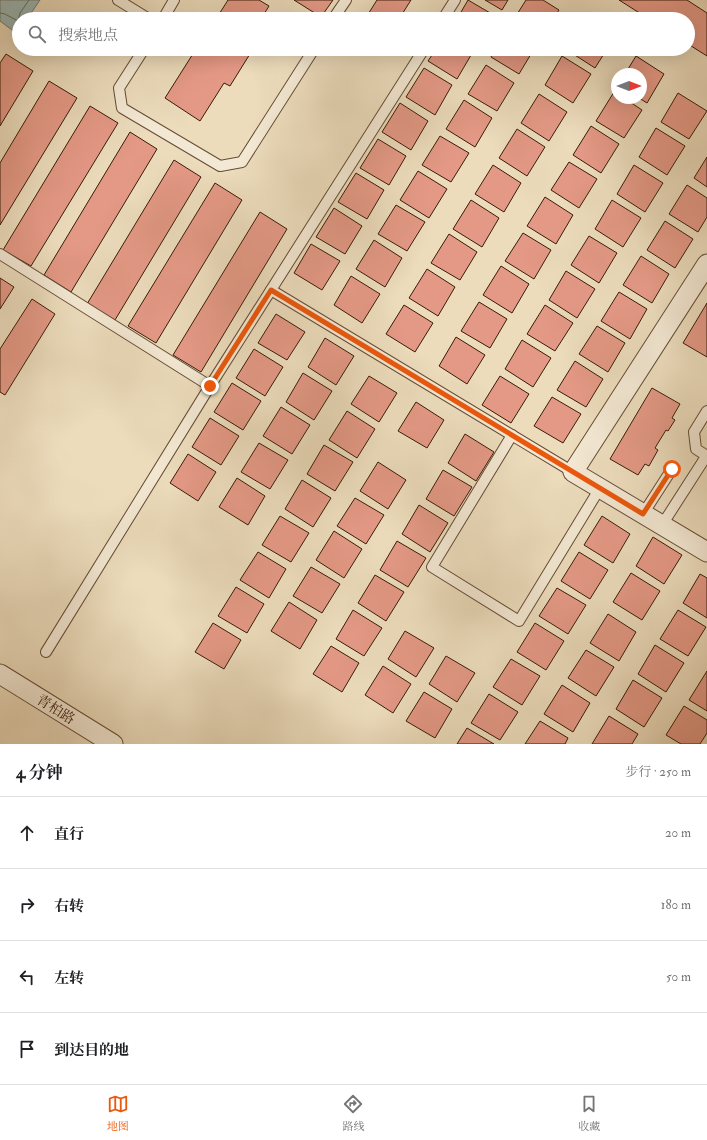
<!DOCTYPE html>
<html lang="zh">
<head>
<meta charset="utf-8">
<style>
  :root { --surface:#fff; --page:#f2f2f2; --text:#202124; --muted:#757577; --line:#e0e0e0; --accent:#ea580c }
  body { margin:0; font-family:"IM FELL Double Pica","Noto Serif SC",serif; background:var(--page); color:var(--text) }
  .compass { position:absolute; left:611px; top:68px; width:36px; height:36px; border-radius:50%; background:var(--surface); box-shadow:0 4px 16px #0002; rotate:90deg }
  .stop { position:absolute; width:12px; height:12px; margin:-9px; border:3px solid #ea580c; border-radius:50%; background:#fff }
  .stop.end { background:#ea580c; border-color:#fff; box-shadow:0 1px 4px #0008 }
  .list { margin:0; padding:0; list-style:none }
  h2 { display:flex; justify-content:space-between; align-items:center; height:52px; margin:0; padding:0 16px; font-size:17px }
  h2 small { font-size:13px; font-weight:400; color:var(--muted) }
  .list li { display:grid; grid-template-columns:26px 1fr auto; gap:12px; align-items:center; box-sizing:border-box; height:72px; padding:0 16px; border-top:1px solid var(--line) }
  .list b { display:block; font-size:15px; white-space:nowrap }
  .list em { font-size:13px; font-style:normal; color:var(--muted) }
  .icon { flex:none; width:22px; height:22px; fill:none; stroke:currentColor; stroke-width:2; stroke-linecap:round; stroke-linejoin:round }
  .map { position:relative; flex:none; width:707px; height:744px; overflow:hidden }
  .search { position:absolute; background:var(--surface); box-shadow:0 4px 16px #0002; left:12px; right:12px; top:12px; height:44px; display:flex; align-items:center; gap:10px; box-sizing:border-box; padding:0 14px; border-radius:22px; color:var(--muted); font-size:15px }
  .sheet { height:340px; background:var(--surface) }
  nav { display:flex; justify-content:space-around; align-items:center; box-sizing:border-box; height:56px; border-top:1px solid var(--line); background:var(--surface); font-size:11px; color:var(--muted) }
  nav a { display:grid; justify-items:center; gap:2px }
  nav .on { color:var(--accent) }
  .map>svg:first-child { display:block }
  .water { fill:#9abab7; stroke:#737b70 }
  .lines { fill:none; stroke-linecap:round; stroke-linejoin:round }
  .shore { stroke:#696b5e; stroke-width:1 }
  .building { fill:#e49986; stroke:#381c06 }
  .lane-casing { stroke:#654c34; stroke-width:12 }
  .street-casing { stroke:#654c34; stroke-width:21 }
  .lane { stroke:#f3e8d3; stroke-width:10 }
  .street { stroke:#f3e8d3; stroke-width:19 }
  .route { stroke:#ea580c; stroke-width:5 }
  .labels { text-anchor:middle; stroke-width:3; stroke-linejoin:round; paint-order:stroke }
  .street-label { font-size:14px; fill:#381c06; stroke:#f3e8d3 }
</style>
</head>
<body>
<div class="map">
<svg width="707" height="744" viewBox="0 0 707 744">
  <rect width="100%" height="100%" fill="#ecdcbc"/>
  <filter id="stains"><feTurbulence type="fractalNoise" baseFrequency=".005" numOctaves="4"/><feColorMatrix values="0 0 0 0 .2 0 0 0 0 .09 0 0 0 0 .02 0 0 0 .5 -.17"/></filter>
  <radialGradient id="worn" r=".72"><stop offset=".6" stop-color="#630" stop-opacity="0"/><stop offset="1" stop-color="#630" stop-opacity=".3"/></radialGradient>
  <polygon class="water" points="0,0 40,0 27,19 19,19 19,29 16,33 0,21"/>
  <g class="lines">
    <polyline class="shore" points="0,13 5,14 18,21 20,13 29,0"/>
  </g>
  <g class="building">
    <polygon points="228,0 259,0 269,6 261,19 216,19"/>
    <polygon points="294,0 333,0 321,17"/>
    <polygon points="377,0 411,0 399,19 365,19"/>
    <polygon points="468,0 497,17 496,19 457,19"/>
    <polygon points="485,0 508,0 502,10"/>
    <polygon points="526,0 543,0 559,10 553,19 514,19"/>
    <polygon points="619,0 687,0 707,13 707,56 688,44 688,19 649,19"/>
    <polygon points="196,49 253,49 230,86 224,83 200,121 165,98"/>
    <polygon points="436,49 473,49 474,50 457,79 428,61"/>
    <polygon points="495,49 534,49 519,74 491,57"/>
    <polygon points="568,49 607,49 595,68 567,50"/>
    <polygon points="6,54 33,71 0,126 0,63"/>
    <polygon points="562,56 591,74 573,103 545,85"/>
    <polygon points="636,56 664,74 647,103 639,98 641,98 641,74 625,74"/>
    <polygon points="486,65 514,83 497,111 468,94"/>
    <polygon points="424,68 452,85 435,115 406,97"/>
    <polygon points="49,81 77,98 0,225 0,163"/>
    <polygon points="614,92 617,94 617,98 624,98 642,110 624,138 596,121"/>
    <polygon points="678,93 707,111 689,139 661,122"/>
    <polygon points="539,94 567,112 549,141 521,123"/>
    <polygon points="464,100 492,118 475,147 446,129"/>
    <polygon points="400,103 428,121 411,150 382,132"/>
    <polygon points="90,106 118,123 31,266 3,250"/>
    <polygon points="591,126 619,144 601,173 573,155"/>
    <polygon points="656,128 685,146 667,175 639,157"/>
    <polygon points="517,129 545,147 527,176 499,158"/>
    <polygon points="130,132 157,149 71,292 44,275"/>
    <polygon points="440,136 469,153 451,182 422,165"/>
    <polygon points="378,139 406,156 389,185 360,168"/>
    <polygon points="707,157 707,187 694,178"/>
    <polygon points="174,160 201,177 115,320 87,304"/>
    <polygon points="569,162 597,179 579,208 551,190"/>
    <polygon points="493,165 521,183 504,212 475,194"/>
    <polygon points="634,165 663,183 645,212 617,194"/>
    <polygon points="418,171 447,189 429,218 400,200"/>
    <polygon points="356,173 384,190 367,219 338,202"/>
    <polygon points="215,183 242,200 156,343 128,326"/>
    <polygon points="687,185 707,198 707,217 698,232 669,214"/>
    <polygon points="545,197 573,215 556,244 527,226"/>
    <polygon points="471,200 499,218 482,247 453,229"/>
    <polygon points="612,200 641,218 623,247 595,229"/>
    <polygon points="396,205 425,222 407,251 378,234"/>
    <polygon points="334,208 362,226 345,254 316,237"/>
    <polygon points="260,212 287,229 201,372 173,355"/>
    <polygon points="665,221 693,239 675,268 647,250"/>
    <polygon points="523,233 551,250 534,279 505,261"/>
    <polygon points="449,234 477,252 460,280 431,263"/>
    <polygon points="589,236 617,253 599,283 571,265"/>
    <polygon points="374,240 402,258 385,287 356,269"/>
    <polygon points="311,244 340,261 322,290 294,273"/>
    <polygon points="641,256 669,274 652,303 623,285"/>
    <polygon points="501,266 529,284 512,313 483,295"/>
    <polygon points="427,269 455,287 438,316 409,298"/>
    <polygon points="566,271 595,289 577,318 549,300"/>
    <polygon points="351,276 380,294 362,323 334,305"/>
    <polygon points="0,278 14,287 0,309"/>
    <polygon points="619,292 647,309 630,339 601,321"/>
    <polygon points="32,299 55,314 5,395 0,392 0,349"/>
    <polygon points="479,302 507,319 490,348 461,331"/>
    <polygon points="707,303 707,357 683,343"/>
    <polygon points="404,305 433,323 415,352 386,334"/>
    <polygon points="545,305 573,323 555,351 527,334"/>
    <polygon points="276,314 305,332 287,360 258,343"/>
    <polygon points="597,326 625,343 608,372 579,354"/>
    <polygon points="456,337 485,355 467,384 439,366"/>
    <polygon points="325,338 354,356 336,385 308,367"/>
    <polygon points="522,340 551,358 533,387 505,369"/>
    <polygon points="254,349 283,367 265,396 236,378"/>
    <polygon points="575,361 603,379 586,407 557,390"/>
    <polygon points="303,373 332,391 314,420 286,402"/>
    <polygon points="369,376 397,393 379,422 351,404"/>
    <polygon points="500,376 529,394 511,423 482,405"/>
    <polygon points="232,383 261,401 243,430 214,412"/>
    <polygon points="652,388 680,404 672,418 675,420 668,431 666,430 655,448 658,450 649,466 645,464 638,475 610,459"/>
    <polygon points="552,397 581,414 563,443 534,426"/>
    <polygon points="416,402 444,420 427,448 398,431"/>
    <polygon points="281,407 310,425 292,454 263,436"/>
    <polygon points="347,411 375,429 357,458 329,440"/>
    <polygon points="210,418 239,436 221,465 192,447"/>
    <polygon points="465,434 494,452 476,481 448,463"/>
    <polygon points="259,443 288,460 270,489 241,472"/>
    <polygon points="324,445 353,462 335,491 307,474"/>
    <polygon points="188,454 216,472 198,501 170,483"/>
    <polygon points="378,462 406,480 388,509 360,491"/>
    <polygon points="443,470 472,487 454,516 426,499"/>
    <polygon points="237,478 265,496 248,525 219,507"/>
    <polygon points="302,480 331,498 313,527 285,509"/>
    <polygon points="355,498 384,515 366,544 337,526"/>
    <polygon points="419,505 448,523 430,552 402,534"/>
    <polygon points="280,516 309,533 291,562 262,545"/>
    <polygon points="602,516 630,534 613,563 584,545"/>
    <polygon points="334,531 362,549 344,578 316,560"/>
    <polygon points="653,537 682,555 664,584 636,566"/>
    <polygon points="397,541 426,558 408,587 380,570"/>
    <polygon points="258,552 286,569 269,598 240,580"/>
    <polygon points="579,552 608,570 590,599 561,581"/>
    <polygon points="311,567 340,584 322,613 293,596"/>
    <polygon points="631,573 660,591 642,620 613,602"/>
    <polygon points="700,574 707,578 707,618 683,603"/>
    <polygon points="375,575 404,592 386,621 358,603"/>
    <polygon points="236,587 264,604 247,633 218,616"/>
    <polygon points="557,588 586,605 568,634 539,616"/>
    <polygon points="289,602 317,620 300,649 271,631"/>
    <polygon points="353,610 382,628 364,656 336,639"/>
    <polygon points="678,610 706,627 688,656 660,639"/>
    <polygon points="608,614 636,632 619,661 590,643"/>
    <polygon points="213,623 241,640 224,669 195,652"/>
    <polygon points="535,623 564,641 546,670 517,652"/>
    <polygon points="405,631 434,648 416,677 388,659"/>
    <polygon points="655,645 684,663 666,692 638,674"/>
    <polygon points="331,646 359,663 342,692 313,674"/>
    <polygon points="586,650 614,667 596,696 568,678"/>
    <polygon points="446,656 475,673 457,702 429,684"/>
    <polygon points="511,659 540,676 522,705 493,687"/>
    <polygon points="383,666 411,684 393,713 365,695"/>
    <polygon points="707,671 707,711 689,700"/>
    <polygon points="633,680 662,698 644,727 616,709"/>
    <polygon points="562,685 590,703 573,732 544,714"/>
    <polygon points="424,692 452,709 435,738 406,721"/>
    <polygon points="489,694 518,712 500,740 471,723"/>
    <polygon points="684,706 707,720 707,733 700,744 681,744 666,735"/>
    <polygon points="609,716 638,734 632,744 592,744"/>
    <polygon points="540,721 568,738 565,744 525,744"/>
    <polygon points="467,728 494,744 457,744"/>
  </g>
  <g class="lines">
    <g class="lane-casing">
      <g id="lane">
        <polyline points="118,0 149,19"/>
        <polyline points="163,19 174,0"/>
        <polyline points="333,19 346,0"/>
        <polyline points="443,19 455,0"/>
        <polyline points="144,49 119,88 122,108 220,166 242,162 314,49"/>
        <polyline points="0,254 210,386"/>
        <polyline points="271,290 573,472"/>
        <polyline points="707,411 694,432 696,449 707,456"/>
        <polyline points="512,435 432,567 519,621 600,488"/>
        <polyline points="643,514 672,469"/>
        <polyline points="662,525 707,455"/>
        <polyline points="46,652 210,386 424,49"/>
      </g>
    </g>
    <g class="street-casing">
      <g id="street">
        <polyline points="707,264 573,472 707,552"/>
        <polyline points="0,674 113,744"/>
      </g>
    </g>
    <use href="#lane" class="lane"/>
    <use href="#street" class="street"/>
  </g>
  <g class="lines">
    <polyline class="route" points="210,386 271,290 643,514 672,469"/>
  </g>
  <g class="labels">
    <g class="street-label">
      <text transform="translate(56 709) rotate(32)" y="5">青柏路</text>
    </g>
  </g>
  <rect width="100%" height="100%" filter="url(#stains)"/>
  <rect width="100%" height="100%" fill="url(#worn)"/>
</svg>
<svg class="compass" viewBox="-18 -18 36 36"><path d="M0-13l5 13h-10z" fill="#e53935"/><path d="M0 13l5-13h-10z" fill="#757577"/></svg>
<div class="stop" style="left:672px;top:469px"></div>
<div class="stop end" style="left:210px;top:386px"></div>
<div class="search"><svg class="icon" aria-label="search" viewBox="0 0 24 24"><circle cx="10" cy="10" r="6"/><path d="M15 15l6 6"/></svg>搜索地点</div>
</div>
<section class="sheet">
<h2>4 分钟<small>步行 · 250 m</small></h2>
<ul class="list">
<li><svg class="icon" aria-label="ahead" viewBox="0 0 24 24"><path d="M12 20V5M6 11l6-6 6 6"/></svg><div><b>直行</b></div><em>20 m</em></li>
<li><svg class="icon" aria-label="right" viewBox="0 0 24 24"><path d="M7 20v-9h11M14 6l5 5-5 5"/></svg><div><b>右转</b></div><em>180 m</em></li>
<li><svg class="icon" aria-label="left" viewBox="0 0 24 24"><path d="M17 20v-9H6M10 6l-5 5 5 5"/></svg><div><b>左转</b></div><em>50 m</em></li>
<li><svg class="icon" aria-label="arrive" viewBox="0 0 24 24"><path d="M6 21V4h12l-3 4 3 4H6"/></svg><div><b>到达目的地</b></div></li>
</ul>
</section>
<nav>
<a class="on"><svg class="icon" aria-label="map" viewBox="0 0 24 24"><path d="M3 6l6-2 6 2 6-2v14l-6 2-6-2-6 2zM9 4v14M15 6v14"/></svg>地图</a>
<a><svg class="icon" aria-label="directions" viewBox="0 0 24 24"><path d="M12 3l9 9-9 9-9-9zM9 14v-3h6M13 9l2 2-2 2"/></svg>路线</a>
<a><svg class="icon" aria-label="saved" viewBox="0 0 24 24"><path d="M7 4h10v16l-5-4-5 4z"/></svg>收藏</a>
</nav>
</body>
</html>
